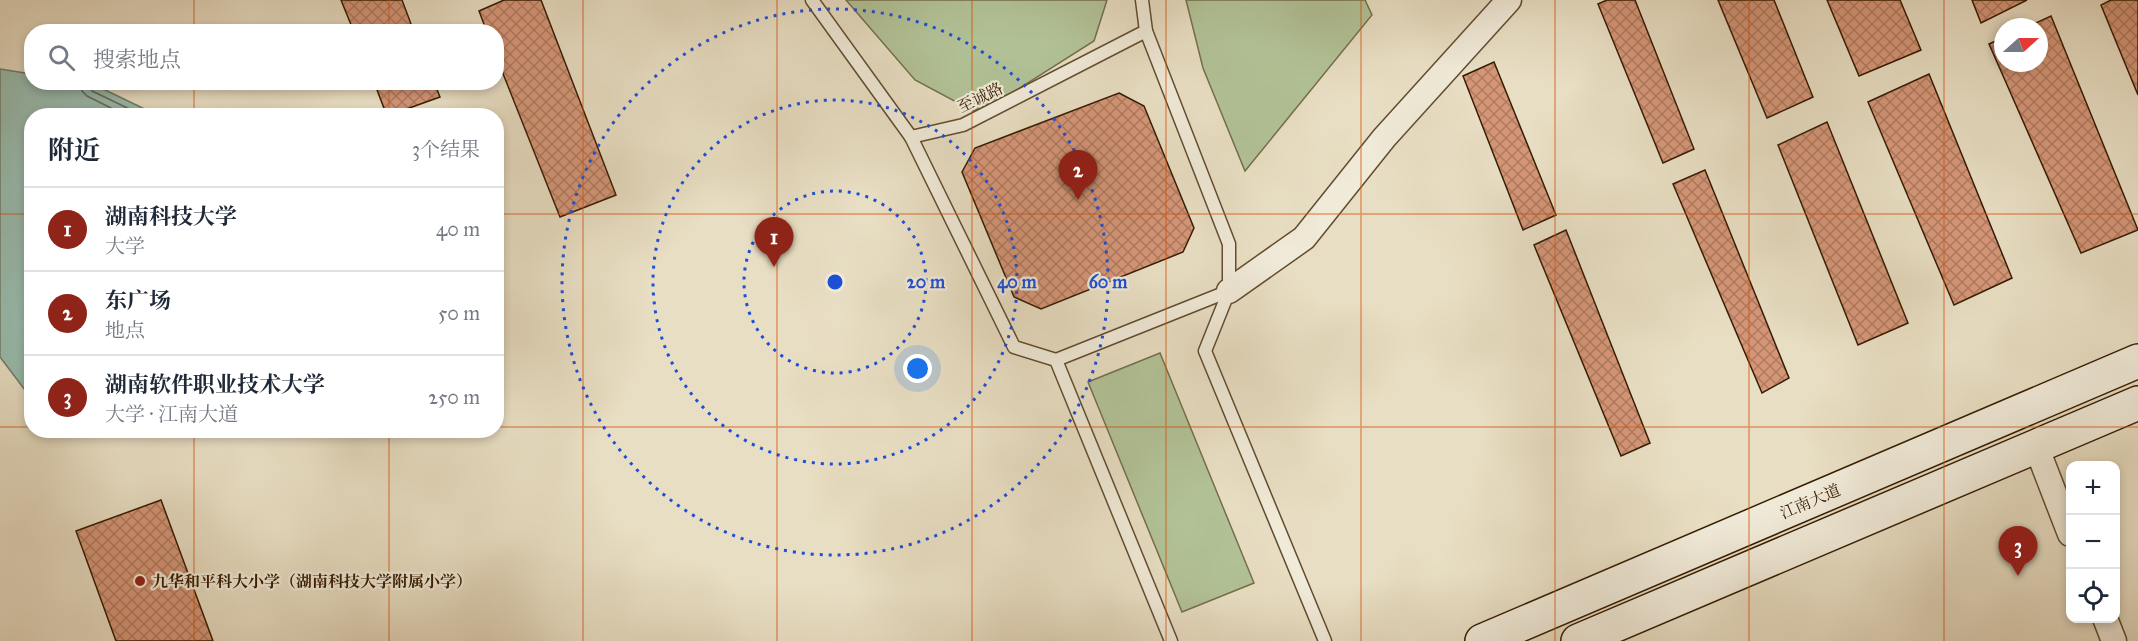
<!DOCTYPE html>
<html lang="zh">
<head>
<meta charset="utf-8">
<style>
  :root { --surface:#fff; --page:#f2f2f3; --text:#1f2937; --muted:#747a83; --line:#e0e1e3; --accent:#8f2418 }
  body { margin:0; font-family:"IM FELL Great Primer","Noto Serif SC",serif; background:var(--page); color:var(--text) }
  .controls { position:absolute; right:18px; bottom:18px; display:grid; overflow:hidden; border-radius:12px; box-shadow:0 3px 9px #0003 }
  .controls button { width:54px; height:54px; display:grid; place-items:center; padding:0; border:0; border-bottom:2px solid var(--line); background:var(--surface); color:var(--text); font:30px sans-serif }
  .compass { position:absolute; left:1994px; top:18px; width:54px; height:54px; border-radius:50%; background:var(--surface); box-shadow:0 3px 9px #0003; rotate:69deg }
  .you { position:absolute; left:918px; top:369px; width:21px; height:21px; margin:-15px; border:4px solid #fff; border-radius:50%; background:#1a73e8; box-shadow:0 0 0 9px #1a73e833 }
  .badge { display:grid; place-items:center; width:39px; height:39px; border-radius:50%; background:var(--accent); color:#fff; font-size:20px; font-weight:700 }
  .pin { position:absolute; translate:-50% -50px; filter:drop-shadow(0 2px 3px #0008) }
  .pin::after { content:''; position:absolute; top:32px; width:21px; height:18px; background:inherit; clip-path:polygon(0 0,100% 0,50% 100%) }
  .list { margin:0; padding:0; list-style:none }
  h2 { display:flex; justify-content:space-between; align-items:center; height:78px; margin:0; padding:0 24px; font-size:26px }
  h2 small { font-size:20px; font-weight:400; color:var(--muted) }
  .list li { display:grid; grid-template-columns:39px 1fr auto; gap:18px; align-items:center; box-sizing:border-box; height:84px; padding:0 24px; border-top:2px solid var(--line) }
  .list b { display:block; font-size:22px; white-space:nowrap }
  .list p { margin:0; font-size:20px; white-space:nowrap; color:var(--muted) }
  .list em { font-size:20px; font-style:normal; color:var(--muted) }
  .icon { flex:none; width:33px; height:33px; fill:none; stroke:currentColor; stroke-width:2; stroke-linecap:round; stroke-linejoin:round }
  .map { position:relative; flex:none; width:2138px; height:641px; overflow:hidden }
  .search { position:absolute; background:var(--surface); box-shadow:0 3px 9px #0003; left:24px; top:24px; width:480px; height:66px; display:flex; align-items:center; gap:15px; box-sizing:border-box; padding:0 21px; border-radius:24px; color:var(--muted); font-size:22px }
  .panel { position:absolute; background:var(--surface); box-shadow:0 3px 9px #0003; left:24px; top:108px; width:480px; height:330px; border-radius:24px }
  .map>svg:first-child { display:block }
  .grass { fill:#b2c297; stroke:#746f4c; stroke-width:1.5 }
  .water { fill:#98bcaf; stroke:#717c69; stroke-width:1.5 }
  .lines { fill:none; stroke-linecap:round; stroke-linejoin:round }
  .shore { stroke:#676c58; stroke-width:1.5 }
  .building { fill:url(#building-cross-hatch); stroke:#361c00; stroke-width:1.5 }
  .service-casing { stroke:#624c31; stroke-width:15 }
  .minor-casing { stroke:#624c31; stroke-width:27 }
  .secondary-casing { stroke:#361c00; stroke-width:36 }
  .service { stroke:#f0ead8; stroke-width:12 }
  .minor { stroke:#f0ead8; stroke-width:24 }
  .secondary { stroke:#f0ead8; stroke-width:33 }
  .grid { fill:none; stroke:#d6530b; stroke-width:1.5; stroke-opacity:0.55 }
  .ring { fill:none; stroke:#1d4ed8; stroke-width:3; stroke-dasharray:3 6 }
  .poi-dot { fill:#8f2418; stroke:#f0ead8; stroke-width:2 }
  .labels { text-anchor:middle; stroke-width:4.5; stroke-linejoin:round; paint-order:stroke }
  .street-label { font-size:16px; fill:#361c00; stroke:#f0ead8 }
  .poi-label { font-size:16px; font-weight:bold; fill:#361c00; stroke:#f0ead8; text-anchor:start }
  .centre { fill:#1d4ed8; stroke:#f0ead8; stroke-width:3 }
  .ring-label { font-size:18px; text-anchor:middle; font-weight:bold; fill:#1d4ed8; stroke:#f0ead8; stroke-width:4.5; stroke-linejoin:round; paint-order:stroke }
</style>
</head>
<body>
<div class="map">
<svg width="2138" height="641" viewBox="0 0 2138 641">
  <defs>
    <pattern id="building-cross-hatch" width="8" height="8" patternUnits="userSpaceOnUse" patternTransform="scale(1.5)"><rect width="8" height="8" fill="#d59678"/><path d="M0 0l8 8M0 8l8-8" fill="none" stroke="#ae7a60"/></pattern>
  </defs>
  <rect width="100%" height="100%" fill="#e8dec3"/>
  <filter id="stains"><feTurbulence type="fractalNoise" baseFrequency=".00333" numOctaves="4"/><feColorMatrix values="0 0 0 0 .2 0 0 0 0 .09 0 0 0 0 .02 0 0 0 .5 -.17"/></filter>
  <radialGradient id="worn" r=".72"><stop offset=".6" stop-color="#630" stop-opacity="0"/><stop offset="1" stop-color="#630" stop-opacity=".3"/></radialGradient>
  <g class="grass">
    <polygon points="846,0 1107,0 1094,41 1001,100 973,111 915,80"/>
    <polygon points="1186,0 1365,0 1372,15 1245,171 1203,68"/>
    <polygon points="1160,353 1254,583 1182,612 1088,382"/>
  </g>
  <polygon class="water" points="0,69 31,74 32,82 78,83 97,86 157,115 32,116 31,398 0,357"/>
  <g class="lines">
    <g class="shore">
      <polyline points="80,82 82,91 87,96 127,116"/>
      <polyline points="88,82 92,91 144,116"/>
    </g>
  </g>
  <g class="building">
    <polygon points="341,0 402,0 414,32 354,32"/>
    <polygon points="504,0 541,0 616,195 560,217 496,56 496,32 487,32 479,11"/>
    <polygon points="1607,0 1635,0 1694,149 1663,163 1598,4"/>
    <polygon points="1718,0 1774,0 1813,97 1767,118"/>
    <polygon points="1827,0 1900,0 1921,50 1859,76"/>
    <polygon points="1972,0 2027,0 1981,23"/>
    <polygon points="2111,0 2138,0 2138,95 2101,5"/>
    <polygon points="2051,16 2138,230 2081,253 1989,44 2003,38 2003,63 2039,63 2039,27 2027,27"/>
    <polygon points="1494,62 1556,215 1523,230 1463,76"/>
    <polygon points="1929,74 2012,278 1954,305 1868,102"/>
    <polygon points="374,82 434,82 440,97 387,116"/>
    <polygon points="1119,93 1144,106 1194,228 1183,252 1041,309 1014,297 962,172 975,148"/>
    <polygon points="1827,122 1908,323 1858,345 1778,145"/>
    <polygon points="1705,170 1789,378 1762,393 1673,184"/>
    <polygon points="1566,230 1650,443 1621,456 1534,245"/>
    <polygon points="161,500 213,641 116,641 76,531"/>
  </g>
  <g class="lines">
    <g class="service-casing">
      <g id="service">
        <polyline points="812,0 911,137 963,125 1146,31"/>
        <polyline points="1142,0 1146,31 1229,244 1229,291 1205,351 1325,641"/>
        <polyline points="911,137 1014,347 1056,360 1171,641"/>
        <polyline points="1056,360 1229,291"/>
      </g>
    </g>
    <g class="minor-casing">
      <g id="minor">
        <polyline points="1229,291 1304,238 1384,138 1509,0"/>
        <polyline points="2036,446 2070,534"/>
        <polyline points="2105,618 2114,641"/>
      </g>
    </g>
    <g class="secondary-casing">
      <g id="secondary">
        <polyline points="1482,641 2138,361"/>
        <polyline points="1578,641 2138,403"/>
      </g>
    </g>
    <use href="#service" class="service"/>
    <use href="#minor" class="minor"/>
    <use href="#secondary" class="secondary"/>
  </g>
  <path class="grid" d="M194 0V32M389 0V32M583 0V641M777 0V641M972 0V641M1166 0V641M1361 0V641M1555 0V641M1749 0V641M1944 0V641M194 82V116M389 82V116M0 214H32M496 214H2138M0 427H32M496 427H2138M194 430V641M389 430V641"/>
  <g class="ring">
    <circle cx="835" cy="282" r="91"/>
    <circle cx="835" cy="282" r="182"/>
    <circle cx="835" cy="282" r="273"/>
  </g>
  <circle class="poi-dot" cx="140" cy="581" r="6"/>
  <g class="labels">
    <g class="street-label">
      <text transform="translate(980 97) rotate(-26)" y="6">至诚路</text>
      <text transform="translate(1810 501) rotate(-23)" y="6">江南大道</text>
    </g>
    <g class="poi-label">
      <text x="152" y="587">九华和平科大小学（湖南科技大学附属小学）</text>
    </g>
  </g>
  <circle cx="835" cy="282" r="9" class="centre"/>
  <g class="ring-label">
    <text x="926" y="288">20 m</text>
    <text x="1017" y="288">40 m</text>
    <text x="1108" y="288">60 m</text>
  </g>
  <rect width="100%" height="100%" filter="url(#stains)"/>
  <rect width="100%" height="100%" fill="url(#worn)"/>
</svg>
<div class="controls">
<button>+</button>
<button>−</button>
<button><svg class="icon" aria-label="locate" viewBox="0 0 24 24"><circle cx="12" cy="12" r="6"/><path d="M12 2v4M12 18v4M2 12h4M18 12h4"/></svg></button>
</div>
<svg class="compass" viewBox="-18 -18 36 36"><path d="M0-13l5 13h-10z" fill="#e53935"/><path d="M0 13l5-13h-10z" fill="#747a83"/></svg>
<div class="you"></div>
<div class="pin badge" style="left:774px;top:267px">1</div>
<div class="pin badge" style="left:1078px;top:200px">2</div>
<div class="pin badge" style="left:2018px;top:576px">3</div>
<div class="search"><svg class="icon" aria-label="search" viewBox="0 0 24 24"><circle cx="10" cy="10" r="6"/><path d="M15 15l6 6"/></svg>搜索地点</div>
<section class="panel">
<h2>附近<small>3个结果</small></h2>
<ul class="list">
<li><span class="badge">1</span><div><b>湖南科技大学</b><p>大学</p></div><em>40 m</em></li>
<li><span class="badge">2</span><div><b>东广场</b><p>地点</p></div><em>50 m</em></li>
<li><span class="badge">3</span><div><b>湖南软件职业技术大学</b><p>大学 · 江南大道</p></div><em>250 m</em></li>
</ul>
</section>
</div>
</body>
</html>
